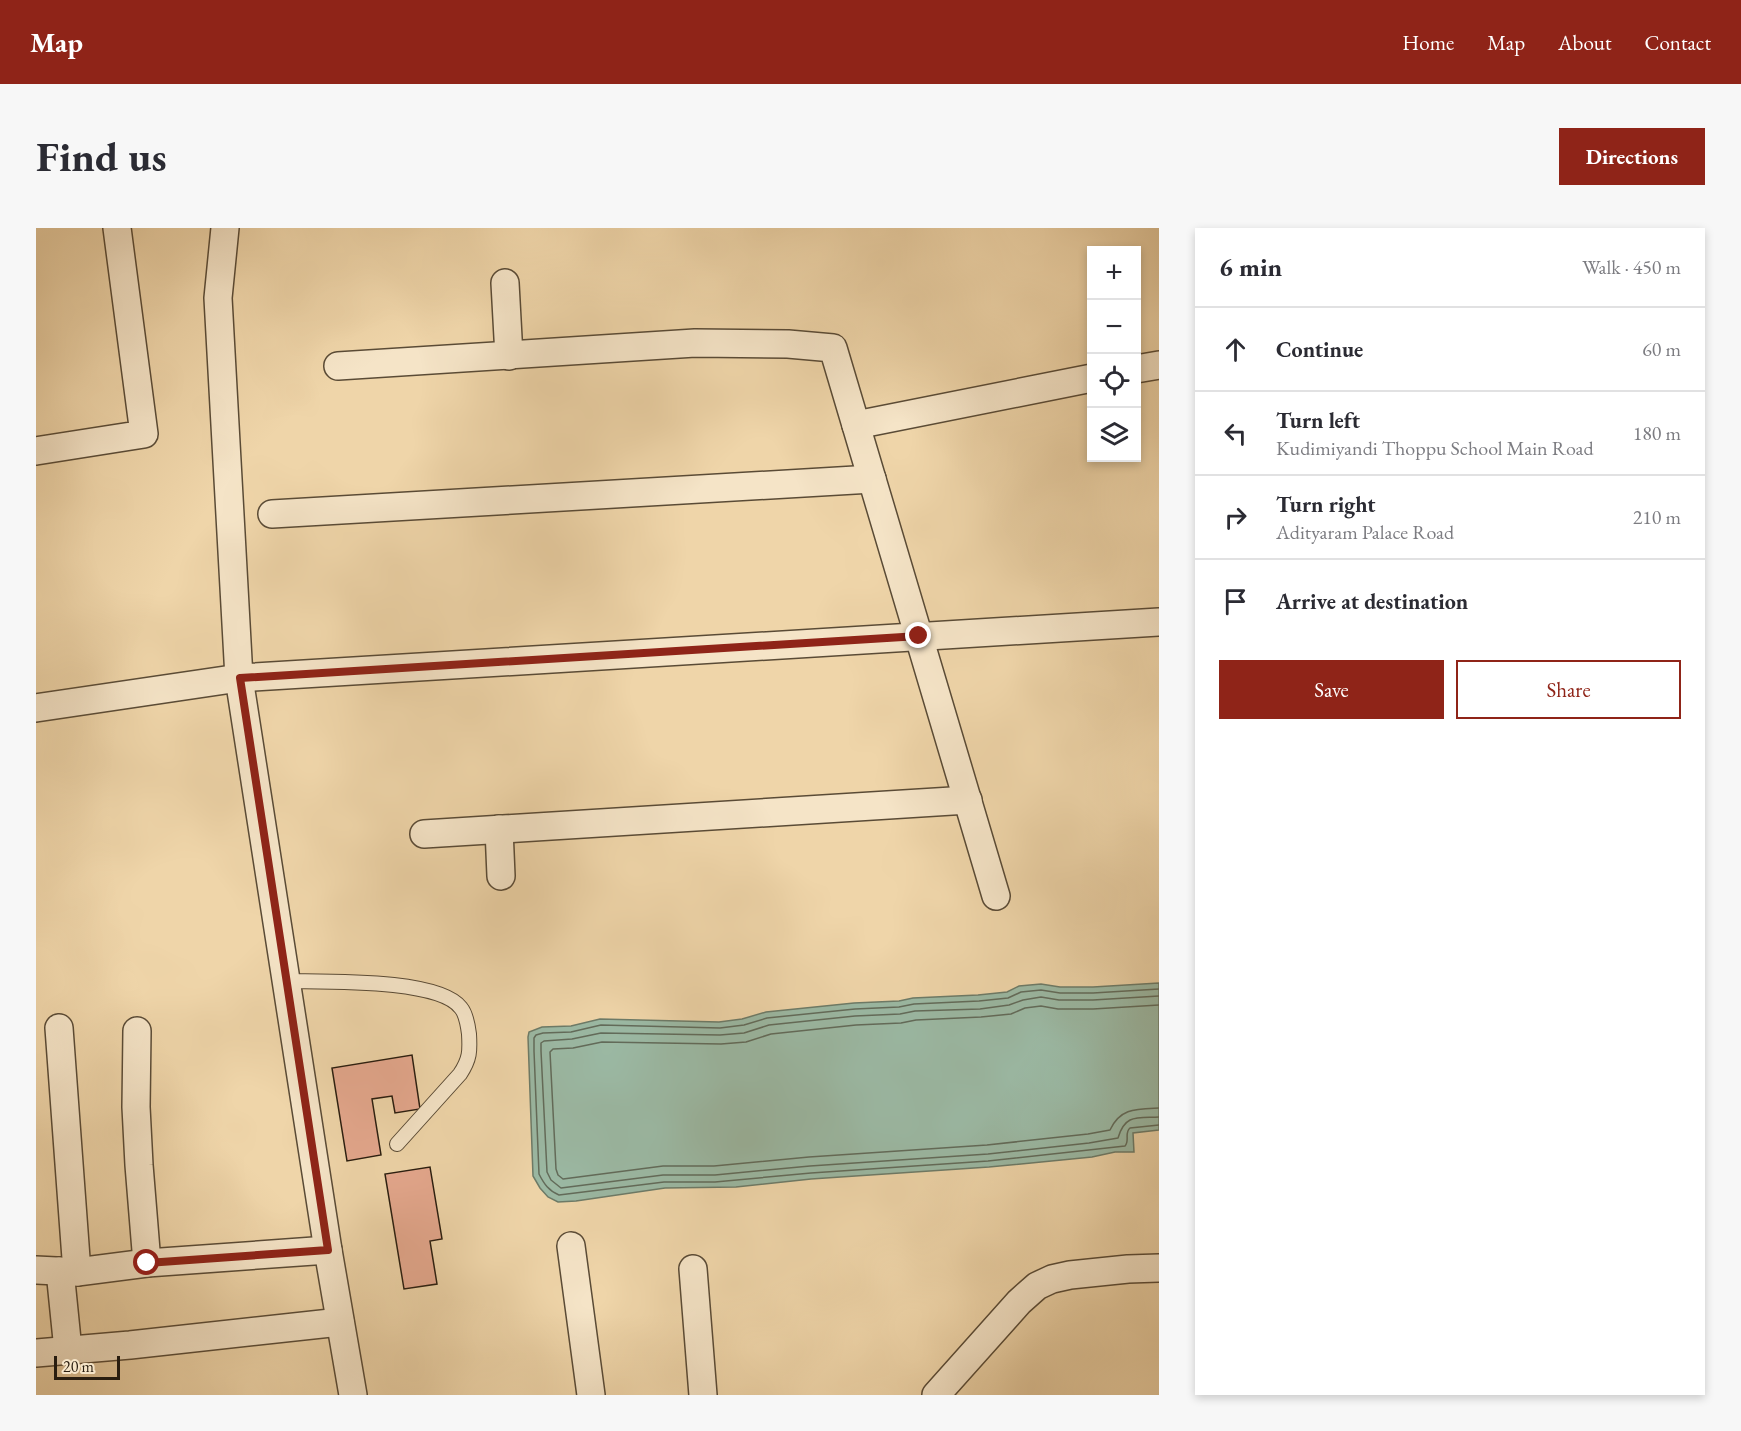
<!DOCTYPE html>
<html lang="en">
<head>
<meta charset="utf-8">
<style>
  :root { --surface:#fff; --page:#f7f7f7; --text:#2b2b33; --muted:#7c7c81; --line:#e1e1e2; --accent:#8f2418 }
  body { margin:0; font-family:"EB Garamond",serif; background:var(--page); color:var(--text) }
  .controls { position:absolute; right:18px; top:18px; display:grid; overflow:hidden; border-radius:0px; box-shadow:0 3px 9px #0003 }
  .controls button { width:54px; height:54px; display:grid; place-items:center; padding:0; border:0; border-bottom:2px solid var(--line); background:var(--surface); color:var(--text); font:30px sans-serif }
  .scale { position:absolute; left:18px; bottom:15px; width:66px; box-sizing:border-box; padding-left:6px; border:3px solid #291d0f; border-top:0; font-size:16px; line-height:21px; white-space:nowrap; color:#291d0f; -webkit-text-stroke:4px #f5e4c7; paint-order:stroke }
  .stop { position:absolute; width:18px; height:18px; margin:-14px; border:4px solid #8f2418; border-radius:50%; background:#fff }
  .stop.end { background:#8f2418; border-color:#fff; box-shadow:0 2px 6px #0008 }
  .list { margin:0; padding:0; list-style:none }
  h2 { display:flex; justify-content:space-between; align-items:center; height:78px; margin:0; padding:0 24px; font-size:26px }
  h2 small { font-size:20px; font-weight:400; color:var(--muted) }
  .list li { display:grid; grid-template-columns:39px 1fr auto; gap:18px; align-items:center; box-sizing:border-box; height:84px; padding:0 24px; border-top:2px solid var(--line) }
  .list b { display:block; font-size:22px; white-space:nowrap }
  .list p { margin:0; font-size:20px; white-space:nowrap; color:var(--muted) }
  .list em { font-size:20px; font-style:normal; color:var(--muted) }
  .actions { display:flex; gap:12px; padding:18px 24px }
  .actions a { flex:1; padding:14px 0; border:2px solid var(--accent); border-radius:0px; text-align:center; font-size:21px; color:var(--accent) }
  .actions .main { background:var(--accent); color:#fff }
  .icon { flex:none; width:33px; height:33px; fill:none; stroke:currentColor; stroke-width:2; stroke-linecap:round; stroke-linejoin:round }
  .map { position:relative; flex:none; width:1123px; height:1167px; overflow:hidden; border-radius:0px }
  header { display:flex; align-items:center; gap:36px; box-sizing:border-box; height:84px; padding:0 30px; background:var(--accent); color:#fff }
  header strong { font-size:28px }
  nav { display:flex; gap:33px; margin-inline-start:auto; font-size:21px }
  .intro { display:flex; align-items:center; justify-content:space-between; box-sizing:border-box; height:144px; padding:0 36px }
  h1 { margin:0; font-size:42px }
  .button { padding:15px 27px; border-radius:0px; background:var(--accent); color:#fff; font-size:21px; font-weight:700 }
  main { display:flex; gap:36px; padding:0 36px }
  aside { flex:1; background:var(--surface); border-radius:0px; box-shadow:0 3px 9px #0003 }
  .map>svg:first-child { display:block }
  .water { fill:#9bb9a4; stroke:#6d7b68; stroke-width:1.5 }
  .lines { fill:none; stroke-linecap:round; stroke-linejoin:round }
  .shore { stroke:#626b5a; stroke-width:1.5 }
  .building { fill:#e5a88e; stroke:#291d0f; stroke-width:1.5 }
  .service-casing { stroke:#5a4b36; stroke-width:16 }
  .minor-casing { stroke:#5a4b36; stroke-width:30 }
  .service { stroke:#f5e4c7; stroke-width:14 }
  .minor { stroke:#f5e4c7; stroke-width:27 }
  .route { stroke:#8f2418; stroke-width:8 }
</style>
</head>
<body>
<header>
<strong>Map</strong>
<nav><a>Home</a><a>Map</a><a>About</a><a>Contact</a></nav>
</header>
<div class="intro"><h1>Find us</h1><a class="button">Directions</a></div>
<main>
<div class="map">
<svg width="1123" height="1167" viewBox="0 0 1123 1167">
  <rect width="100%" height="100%" fill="#efd5a9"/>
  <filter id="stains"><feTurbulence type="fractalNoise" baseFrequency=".00333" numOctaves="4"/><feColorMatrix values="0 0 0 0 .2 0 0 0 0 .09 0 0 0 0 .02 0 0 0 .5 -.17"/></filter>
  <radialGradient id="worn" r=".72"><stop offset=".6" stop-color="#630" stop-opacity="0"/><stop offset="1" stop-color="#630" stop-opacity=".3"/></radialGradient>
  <polygon class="water" points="1123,755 1123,902 1097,905 1098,924 1079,924 1056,929 953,939 775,951 700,959 629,960 540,973 522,974 512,969 504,960 497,948 492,809 493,804 506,799 535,798 564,791 683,794 706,791 730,784 818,775 863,773 877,770 942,767 971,764 983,758 1005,756 1024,759 1057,759"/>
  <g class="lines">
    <g class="shore">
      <path d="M1123 761 1057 765H1024L1005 762 985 764 972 770 943 773 878 776 863 779 819 781 731 790 708 797 684 800 565 797 535 804 507 805 500 807 498 810V823L503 946C508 956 513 963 523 967L628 954H679L775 945 952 933 1089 918C1094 913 1088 905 1094 900L1123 897"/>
      <path d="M1123 768 1057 772H1023L1005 769 987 772 973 777 944 781 879 783 864 786 819 788 733 797 708 805 684 807 565 805 536 811 508 813 505 815V823L511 944 515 952 525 960 627 947H679L774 938 952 926 1053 915 1082 910C1089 886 1101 890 1123 889"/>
      <path d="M1123 777 1057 781H1022L1005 778 989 780 975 786 945 789 880 792 865 795 820 797 735 806 710 814 685 816 566 814 537 820 517 821 514 824 520 941 522 947 527 951 627 938H678L773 929 951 917 1052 906 1074 902C1084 880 1100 881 1123 880"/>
    </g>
  </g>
  <g class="building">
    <polygon points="376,827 384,881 359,885 356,868 336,871 345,927 311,933 296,840"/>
    <polygon points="394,939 406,1011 394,1013 401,1056 368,1061 349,946"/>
  </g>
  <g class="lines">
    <g class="service-casing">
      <path id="service" d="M250 753C286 754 403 750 425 780 430 786 432 798 433 806 434 823 434 831 424 846L361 916"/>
    </g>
    <g class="minor-casing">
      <g id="minor">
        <polyline points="189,0 182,70 203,450 292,1022 317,1167"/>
        <polyline points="469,55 473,128"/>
        <polyline points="302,138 659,115 752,116 797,120 960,668"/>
        <polyline points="1100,141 1123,137"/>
        <polyline points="820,197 1056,150"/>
        <polyline points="0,223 108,206 81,0"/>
        <polyline points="236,286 836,251"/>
        <polyline points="0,480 203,450 1123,394"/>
        <polyline points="463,601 465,648"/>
        <polyline points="388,606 932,572"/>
        <polyline points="23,800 41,1044"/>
        <polyline points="101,803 100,879 103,937 111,1035"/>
        <polyline points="535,1018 555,1167"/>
        <polyline points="657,1041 667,1167"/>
        <polyline points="0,1042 41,1044 111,1035 292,1022"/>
        <polyline points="24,1043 32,1122"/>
        <polyline points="0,1125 94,1117 304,1094"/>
        <polyline points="900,1167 983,1074 1001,1058 1016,1051 1034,1047 1092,1041 1123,1040"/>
      </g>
    </g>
    <use href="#service" class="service"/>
    <use href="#minor" class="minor"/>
  </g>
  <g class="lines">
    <polyline class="route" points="111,1035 292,1022 204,450 883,408"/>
  </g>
  <rect width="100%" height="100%" filter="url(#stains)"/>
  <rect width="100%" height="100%" fill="url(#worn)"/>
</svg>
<div class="controls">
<button>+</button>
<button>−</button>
<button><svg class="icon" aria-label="locate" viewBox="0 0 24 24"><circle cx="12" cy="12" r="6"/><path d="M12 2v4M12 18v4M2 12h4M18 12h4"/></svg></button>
<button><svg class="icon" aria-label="layers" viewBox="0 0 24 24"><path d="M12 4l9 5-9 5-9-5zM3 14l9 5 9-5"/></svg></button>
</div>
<div class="scale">20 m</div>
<div class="stop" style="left:111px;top:1035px"></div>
<div class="stop end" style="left:883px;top:408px"></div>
</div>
<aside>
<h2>6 min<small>Walk · 450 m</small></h2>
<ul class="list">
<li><svg class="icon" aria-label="ahead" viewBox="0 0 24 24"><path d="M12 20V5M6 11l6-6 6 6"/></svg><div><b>Continue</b></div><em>60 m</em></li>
<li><svg class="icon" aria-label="left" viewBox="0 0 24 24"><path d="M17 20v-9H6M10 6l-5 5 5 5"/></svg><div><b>Turn left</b><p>Kudimiyandi Thoppu School Main Road</p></div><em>180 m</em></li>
<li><svg class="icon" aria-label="right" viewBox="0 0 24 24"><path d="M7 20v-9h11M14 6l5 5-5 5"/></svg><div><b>Turn right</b><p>Adityaram Palace Road</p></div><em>210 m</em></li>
<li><svg class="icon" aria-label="arrive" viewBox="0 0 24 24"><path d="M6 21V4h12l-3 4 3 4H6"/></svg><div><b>Arrive at destination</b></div></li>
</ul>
<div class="actions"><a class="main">Save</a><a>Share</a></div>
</aside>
</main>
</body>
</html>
